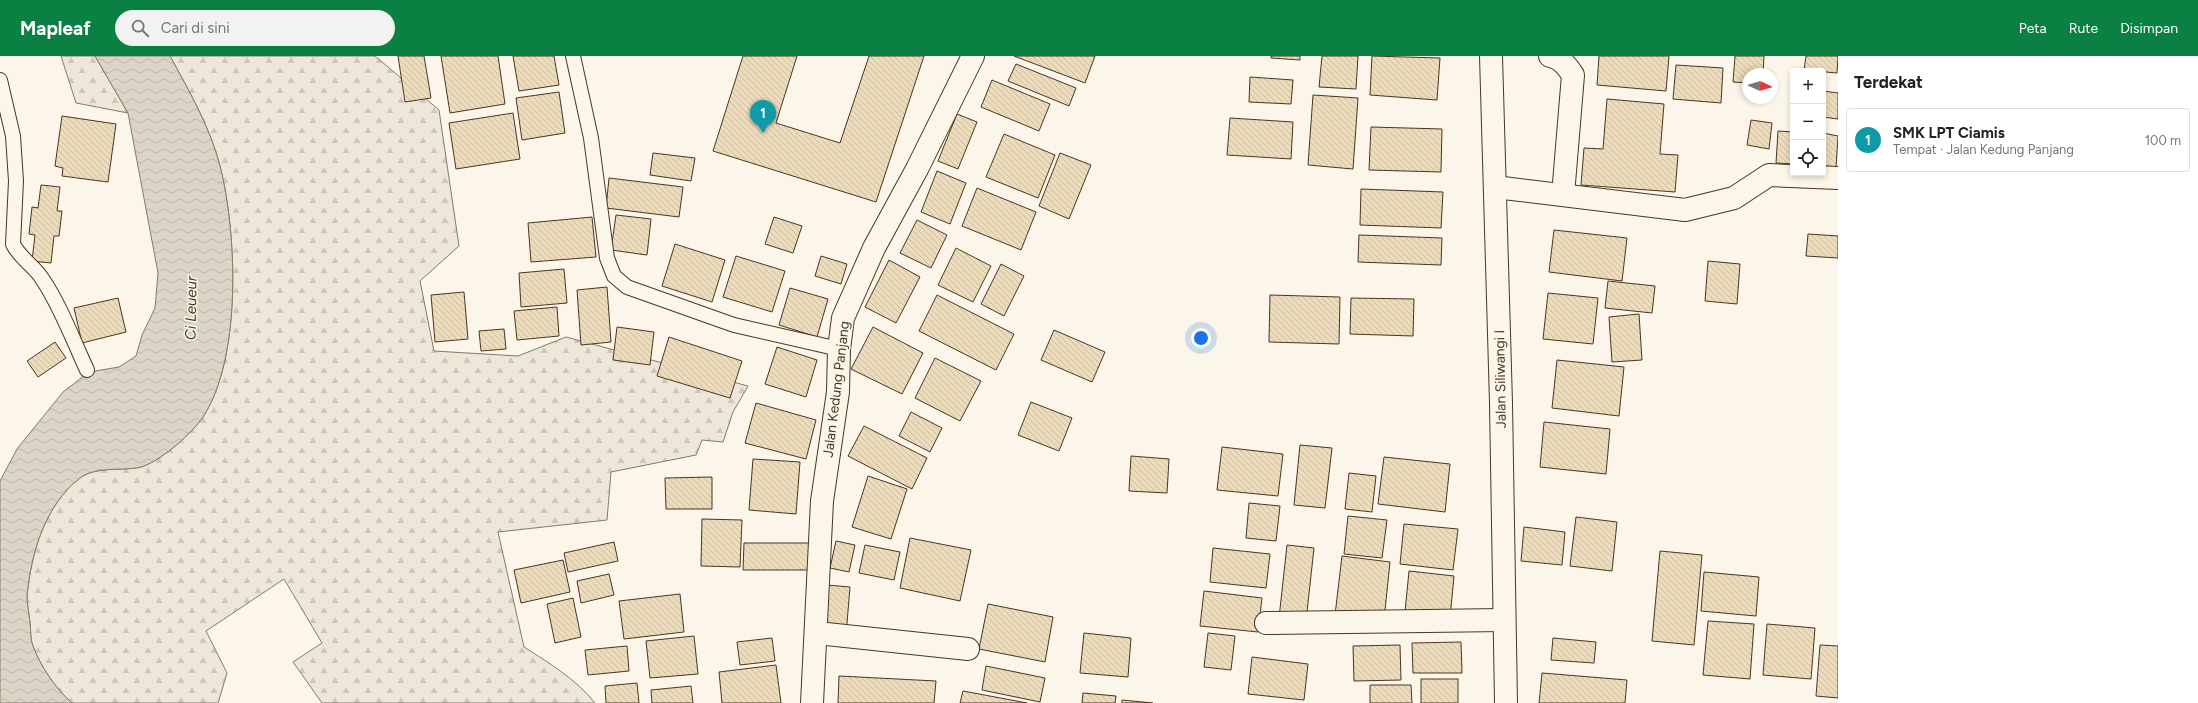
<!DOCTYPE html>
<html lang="id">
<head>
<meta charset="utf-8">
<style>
  :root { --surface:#fff; --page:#f2f2f2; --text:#222; --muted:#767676; --line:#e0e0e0; --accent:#0b8043 }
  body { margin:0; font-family:Figtree,sans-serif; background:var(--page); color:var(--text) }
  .controls { position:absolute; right:12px; top:12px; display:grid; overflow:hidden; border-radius:4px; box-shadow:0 2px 6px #0003 }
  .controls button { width:36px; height:36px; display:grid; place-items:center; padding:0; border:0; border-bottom:1px solid var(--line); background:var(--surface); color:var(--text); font:20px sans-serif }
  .compass { position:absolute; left:1742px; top:12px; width:36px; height:36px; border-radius:50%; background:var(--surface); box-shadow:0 2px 6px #0003; rotate:94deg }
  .you { position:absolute; left:1201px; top:282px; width:14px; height:14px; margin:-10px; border:3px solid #fff; border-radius:50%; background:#1a73e8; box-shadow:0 0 0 6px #1a73e833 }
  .badge { display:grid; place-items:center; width:26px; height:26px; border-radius:50%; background:var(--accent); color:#fff; font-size:13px; font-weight:700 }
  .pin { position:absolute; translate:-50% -33px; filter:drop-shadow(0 1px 2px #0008) }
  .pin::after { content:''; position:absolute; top:21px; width:14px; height:12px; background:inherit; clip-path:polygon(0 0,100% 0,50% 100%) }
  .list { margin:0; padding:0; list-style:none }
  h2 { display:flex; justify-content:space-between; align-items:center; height:52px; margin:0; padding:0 16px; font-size:17px }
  h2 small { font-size:13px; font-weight:400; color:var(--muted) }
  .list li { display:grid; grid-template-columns:26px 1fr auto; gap:12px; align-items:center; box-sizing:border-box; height:64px; margin:0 8px 8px; padding:0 8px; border:1px solid var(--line); border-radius:4px }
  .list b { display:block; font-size:15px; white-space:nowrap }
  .list p { margin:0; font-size:13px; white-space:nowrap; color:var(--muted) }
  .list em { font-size:13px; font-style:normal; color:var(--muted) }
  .icon { flex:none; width:22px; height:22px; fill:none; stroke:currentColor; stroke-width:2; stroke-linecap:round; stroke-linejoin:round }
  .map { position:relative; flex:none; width:1838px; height:647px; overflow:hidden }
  header { display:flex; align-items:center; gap:24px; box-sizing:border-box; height:56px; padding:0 20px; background:var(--accent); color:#fff }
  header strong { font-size:19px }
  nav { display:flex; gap:22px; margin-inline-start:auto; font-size:14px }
  .search { width:280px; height:36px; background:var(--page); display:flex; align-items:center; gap:10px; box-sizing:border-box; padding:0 14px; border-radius:22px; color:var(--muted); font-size:15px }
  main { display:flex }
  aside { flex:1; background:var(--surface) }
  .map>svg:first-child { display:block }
  .forest { fill:url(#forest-firs); stroke:#887966 }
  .water { fill:url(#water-waves); stroke:#887966 }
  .building { fill:url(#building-back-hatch); stroke:#4a3520 }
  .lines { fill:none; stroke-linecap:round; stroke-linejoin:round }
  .lane-casing { stroke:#4a3520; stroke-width:16 }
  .street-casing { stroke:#4a3520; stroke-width:24 }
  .secondary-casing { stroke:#4a3520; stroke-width:24 }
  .lane { stroke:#fbf6e9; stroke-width:14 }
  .street { stroke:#fbf6e9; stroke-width:22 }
  .secondary { stroke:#fbf6e9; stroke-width:22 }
  .labels { text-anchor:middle; stroke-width:3; stroke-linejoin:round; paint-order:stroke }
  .street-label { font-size:14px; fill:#4a3520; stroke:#fbf6e9 }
  .water-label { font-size:15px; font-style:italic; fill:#4a3520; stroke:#fbf6e9 }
</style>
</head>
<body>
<header>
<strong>Mapleaf</strong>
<div class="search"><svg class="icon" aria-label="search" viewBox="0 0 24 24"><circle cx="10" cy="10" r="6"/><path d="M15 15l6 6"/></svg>Cari di sini</div>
<nav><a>Peta</a><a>Rute</a><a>Disimpan</a></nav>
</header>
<main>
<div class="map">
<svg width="1838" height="647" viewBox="0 0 1838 647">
  <defs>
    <pattern id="forest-firs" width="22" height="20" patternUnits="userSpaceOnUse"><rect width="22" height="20" fill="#ede6d9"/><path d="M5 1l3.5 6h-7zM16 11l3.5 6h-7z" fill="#cdc6ba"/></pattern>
    <pattern id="water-waves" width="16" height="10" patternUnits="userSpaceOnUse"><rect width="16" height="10" fill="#dcd4c6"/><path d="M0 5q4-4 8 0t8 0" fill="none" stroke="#beb7aa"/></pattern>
    <pattern id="building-back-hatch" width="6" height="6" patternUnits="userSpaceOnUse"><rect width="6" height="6" fill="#ecdcbc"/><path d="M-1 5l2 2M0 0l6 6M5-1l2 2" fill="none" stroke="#ccbda1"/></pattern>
  </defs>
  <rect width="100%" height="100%" fill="#fbf6e9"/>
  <g class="forest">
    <polygon points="61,0 95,0 128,57 76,47"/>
    <path d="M170 0H375L439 54 459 190 420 225 434 295 518 300 566 281 748 330 733 356 723 386 702 384 696 399 611 416 607 464 498 476 524 591C549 607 576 623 595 647H322L293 606 322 587 284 523 206 575 227 617 218 647H72C55 632 41 611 33 590 30 583 31 574 30 567 29 558 27 548 27 540 31 497 45 449 80 422 96 409 129 416 144 410 164 402 191 378 203 361 242 301 237 177 220 110 210 71 189 35 170 0Z"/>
  </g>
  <path class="water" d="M95 0H170C189 35 210 71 220 110 237 177 242 301 203 361 191 378 164 402 144 410 129 416 96 409 80 422 45 449 31 497 27 540 27 548 29 558 30 567 31 574 30 583 33 590 41 611 55 632 72 647H0V425L17 393 63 336 89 316 119 311 136 300 142 279 155 252 158 217 128 57Z"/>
  <g class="building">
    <polygon points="398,0 424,0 431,42 405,46"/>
    <polygon points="441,0 498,0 505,48 450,57"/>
    <polygon points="513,0 554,0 559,29 519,35"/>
    <polygon points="743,0 797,0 776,67 840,87 869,0 924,0 876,146 713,95"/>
    <polygon points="1014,0 1095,0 1085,27"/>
    <polygon points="1271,0 1300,0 1300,4 1271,2"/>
    <polygon points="1322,0 1358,0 1356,33 1319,31"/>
    <polygon points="1372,0 1440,2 1437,44 1370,39"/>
    <polygon points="1599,0 1669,0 1666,35 1597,29"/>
    <polygon points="1735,0 1764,0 1763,18 1748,18 1748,27 1733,26"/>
    <polygon points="1806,0 1838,0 1837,17 1804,14"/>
    <polygon points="1016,8 1076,32 1069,50 1008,25"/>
    <polygon points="1676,9 1723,12 1721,47 1673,43"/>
    <polygon points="1250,21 1293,24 1291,48 1249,46"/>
    <polygon points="992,24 1050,48 1039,75 981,51"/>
    <polygon points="1823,35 1838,37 1838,63 1823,61"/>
    <polygon points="559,36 565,77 522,84 516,42"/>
    <polygon points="1793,36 1793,58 1791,58"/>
    <polygon points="1313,39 1358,42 1353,113 1308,109"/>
    <polygon points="1607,43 1664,48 1660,98 1678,99 1675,136 1581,129 1584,92 1603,93"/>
    <polygon points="513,57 520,103 456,113 449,67"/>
    <polygon points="957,58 977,66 958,113 938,105"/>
    <polygon points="62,60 116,68 108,126 62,120 63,112 55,110"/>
    <polygon points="1230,62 1293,66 1291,103 1227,99"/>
    <polygon points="1751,64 1772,67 1769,93 1747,89"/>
    <polygon points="1371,71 1442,73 1441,116 1369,114"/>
    <polygon points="1778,75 1793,76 1793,108 1776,107"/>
    <polygon points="1823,77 1838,80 1836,112 1823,109"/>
    <polygon points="1004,78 1055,99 1038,142 986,121"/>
    <polygon points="653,97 695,102 691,125 650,119"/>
    <polygon points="1060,97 1091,109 1069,163 1039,150"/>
    <polygon points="937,115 966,127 950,168 921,156"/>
    <polygon points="609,122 683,131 679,161 606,152"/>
    <polygon points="41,129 60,131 57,155 62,155 59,180 54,180 51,207 32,205 35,179 29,178 32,151 38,152"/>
    <polygon points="977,132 1036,156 1021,194 962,170"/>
    <polygon points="1361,133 1443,136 1441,172 1360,169"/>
    <polygon points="616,159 651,163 647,199 611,194"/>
    <polygon points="592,161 596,201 531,206 528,167"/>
    <polygon points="774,161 802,170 793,197 765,188"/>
    <polygon points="917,164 947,179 931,212 900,197"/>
    <polygon points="1554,174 1627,182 1622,225 1549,216"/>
    <polygon points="1808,178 1838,180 1838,202 1806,200"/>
    <polygon points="1359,179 1442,182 1441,209 1358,206"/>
    <polygon points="675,188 725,204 712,246 662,230"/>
    <polygon points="956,192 991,210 973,246 938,229"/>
    <polygon points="736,200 785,215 772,256 723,241"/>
    <polygon points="821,200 847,208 841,228 815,220"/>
    <polygon points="889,204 920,221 896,267 865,251"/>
    <polygon points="1708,205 1740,208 1737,248 1705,245"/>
    <polygon points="1001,208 1024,220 1004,260 981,248"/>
    <polygon points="564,213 567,247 521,251 519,217"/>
    <polygon points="1608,225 1655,230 1652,257 1605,252"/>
    <polygon points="607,231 611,286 581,289 577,234"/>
    <polygon points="790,232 828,243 817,281 779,269"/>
    <polygon points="464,236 468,283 435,286 431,239"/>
    <polygon points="1548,237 1598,242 1593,288 1543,283"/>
    <polygon points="937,239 1014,278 996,314 919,275"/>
    <polygon points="1270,239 1340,241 1339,288 1269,286"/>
    <polygon points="118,242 126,276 82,287 74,252"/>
    <polygon points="1351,242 1414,243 1413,280 1350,278"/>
    <polygon points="557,251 559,280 517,284 514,255"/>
    <polygon points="1639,258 1642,304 1612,306 1609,261"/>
    <polygon points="617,271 654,276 650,309 613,304"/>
    <polygon points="873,271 923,297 902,338 851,313"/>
    <polygon points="504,273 506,293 481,295 479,275"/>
    <polygon points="1054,274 1105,296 1092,326 1041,304"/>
    <polygon points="669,281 742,305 730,342 657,320"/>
    <polygon points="55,286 66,302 38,321 27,305"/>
    <polygon points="777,291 817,304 806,341 765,328"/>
    <polygon points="935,302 981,325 960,365 915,342"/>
    <polygon points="1557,304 1624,311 1619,360 1552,352"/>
    <polygon points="1031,346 1072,362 1059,395 1018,379"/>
    <polygon points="756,347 816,364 806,403 745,387"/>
    <polygon points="911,356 942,372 930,396 899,380"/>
    <polygon points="1544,366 1610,373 1606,418 1540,411"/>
    <polygon points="864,370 927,402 912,433 848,400"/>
    <polygon points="1300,389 1332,392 1325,452 1294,449"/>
    <polygon points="1222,391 1283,398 1278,440 1217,434"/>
    <polygon points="1131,400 1169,403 1167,437 1129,435"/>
    <polygon points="1384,401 1450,408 1445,456 1378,448"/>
    <polygon points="753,403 800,406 796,458 749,454"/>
    <polygon points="1349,417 1376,420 1372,456 1345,453"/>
    <polygon points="868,420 907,433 891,483 852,471"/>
    <polygon points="712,421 712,453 666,453 665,422"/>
    <polygon points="1249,447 1280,450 1276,485 1246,482"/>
    <polygon points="1348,460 1387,464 1382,502 1344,498"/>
    <polygon points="1576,461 1617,466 1612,515 1570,510"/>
    <polygon points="702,463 742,464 740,511 701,510"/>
    <polygon points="1404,468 1458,473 1453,514 1400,508"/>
    <polygon points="1524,471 1565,476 1562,509 1521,505"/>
    <polygon points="910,482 971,494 960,545 900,532"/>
    <polygon points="836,485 855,489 849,516 830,512"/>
    <polygon points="614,486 618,505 568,516 564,497"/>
    <polygon points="744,487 814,487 813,514 743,514"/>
    <polygon points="865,489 900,496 894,524 859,517"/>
    <polygon points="1287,489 1314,492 1306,565 1279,562"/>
    <polygon points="1213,492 1270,498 1266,532 1210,526"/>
    <polygon points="1660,495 1702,499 1694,589 1652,585"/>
    <polygon points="1342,500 1390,506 1384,564 1335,559"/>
    <polygon points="563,504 570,536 521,547 514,514"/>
    <polygon points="1409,515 1454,520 1450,562 1405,556"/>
    <polygon points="1704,516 1759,521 1756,560 1701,555"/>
    <polygon points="609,518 614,539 581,547 577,525"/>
    <polygon points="827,529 850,531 846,579 822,577"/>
    <polygon points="1204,535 1262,542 1258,576 1200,570"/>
    <polygon points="680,538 684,576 624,583 619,545"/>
    <polygon points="573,542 581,581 555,587 547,548"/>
    <polygon points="988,548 1053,561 1045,606 979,593"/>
    <polygon points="1708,565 1754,568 1750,623 1703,619"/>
    <polygon points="1767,568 1815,572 1811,623 1763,619"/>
    <polygon points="1084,577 1131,582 1128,621 1080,617"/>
    <polygon points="1208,577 1235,580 1231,614 1204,611"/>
    <polygon points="694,580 698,618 650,622 646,585"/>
    <polygon points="772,582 775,605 740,609 737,586"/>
    <polygon points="1553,582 1596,586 1594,607 1551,604"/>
    <polygon points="1461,586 1462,617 1413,617 1412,587"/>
    <polygon points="1400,589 1401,624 1354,625 1353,590"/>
    <polygon points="1820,589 1838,590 1838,642 1816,640"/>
    <polygon points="627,590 629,615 588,619 585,594"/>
    <polygon points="1252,601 1308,608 1304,644 1248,638"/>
    <polygon points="776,609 781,647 722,647 719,616"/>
    <polygon points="986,610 1045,622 1040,646 982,634"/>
    <polygon points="1542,617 1627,624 1625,647 1539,647"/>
    <polygon points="839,620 936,625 934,647 838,647"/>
    <rect x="1421" y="623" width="37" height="24"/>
    <polygon points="637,627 639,647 606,647 605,630"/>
    <polygon points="1370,629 1411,629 1412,647 1370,647"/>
    <polygon points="691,630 693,647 652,647 651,634"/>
    <polygon points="963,635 1027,647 960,647"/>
    <polygon points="1083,637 1116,640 1115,647 1082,647"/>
    <polygon points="1122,644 1153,647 1122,647"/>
  </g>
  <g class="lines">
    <g class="lane-casing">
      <g id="lane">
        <polyline points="573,0 591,82 607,202 614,220 627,231 734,269 839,293"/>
        <path d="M0 24 13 80 16 125 13 188C20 203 35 210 43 224 61 251 73 284 87 314"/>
      </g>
    </g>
    <g class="street-casing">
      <g id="street">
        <path d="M1550 0C1561 2 1567 10 1573 19L1563 139"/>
        <polyline points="1495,131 1685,154 1734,142 1769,119 1838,122"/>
        <polyline points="1266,567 1504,564"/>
        <polyline points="817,577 968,593"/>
        <polyline points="812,647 822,445 838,336 839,293 843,262 874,192 917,113 973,0"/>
      </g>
    </g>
    <g class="secondary-casing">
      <polyline id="secondary" points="1491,0 1501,347 1506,647"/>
    </g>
    <use href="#lane" class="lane"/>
    <use href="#street" class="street"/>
    <use href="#secondary" class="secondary"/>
  </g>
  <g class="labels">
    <g class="street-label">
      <text transform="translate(1500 323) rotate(-91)" y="5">Jalan Siliwangi I</text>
      <text transform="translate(836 333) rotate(-83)" y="5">Jalan Kedung Panjang</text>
    </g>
    <g class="water-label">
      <text transform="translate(191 252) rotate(-89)" y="5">Ci Leueur</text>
    </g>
  </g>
</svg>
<div class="controls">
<button>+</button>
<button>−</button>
<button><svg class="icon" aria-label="locate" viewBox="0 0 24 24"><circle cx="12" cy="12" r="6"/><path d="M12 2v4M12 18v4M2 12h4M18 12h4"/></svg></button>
</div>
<svg class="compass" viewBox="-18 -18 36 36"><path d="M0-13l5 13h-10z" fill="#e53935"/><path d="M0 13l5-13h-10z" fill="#767676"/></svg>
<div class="you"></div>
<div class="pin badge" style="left:763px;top:77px;background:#0f9aa8">1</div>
</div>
<aside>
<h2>Terdekat<small></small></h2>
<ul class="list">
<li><span class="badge" style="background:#0f9aa8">1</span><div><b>SMK LPT Ciamis</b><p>Tempat · Jalan Kedung Panjang</p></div><em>100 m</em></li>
</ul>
</aside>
</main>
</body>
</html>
